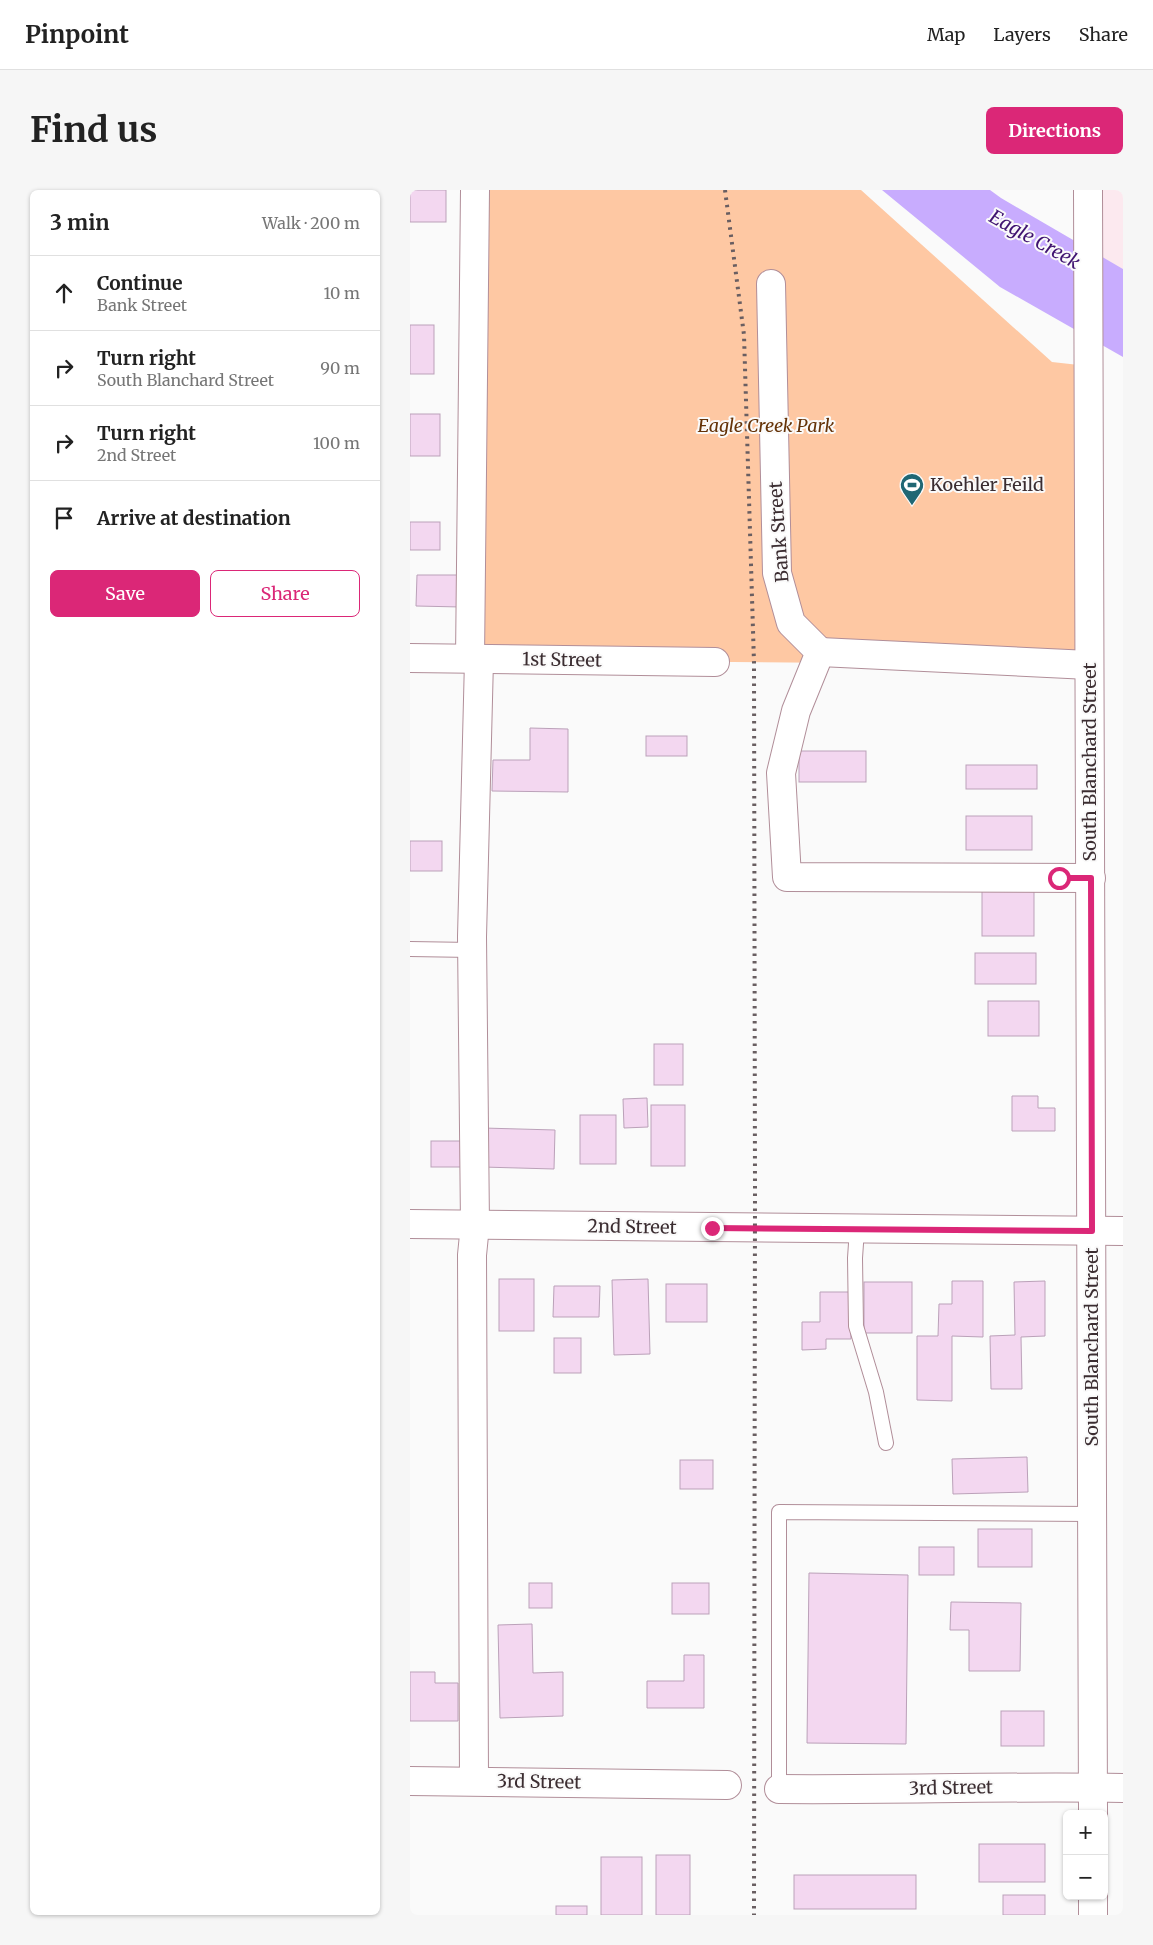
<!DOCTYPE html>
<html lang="en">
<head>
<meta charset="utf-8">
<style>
  :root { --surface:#fff; --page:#f6f6f6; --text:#222; --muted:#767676; --line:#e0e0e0; --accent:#db2777 }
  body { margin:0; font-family:Merriweather,serif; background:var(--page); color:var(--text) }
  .controls { position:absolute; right:15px; bottom:15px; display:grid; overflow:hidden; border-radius:8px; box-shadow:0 1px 4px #0004 }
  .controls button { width:45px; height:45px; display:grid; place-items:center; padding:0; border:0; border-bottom:1px solid var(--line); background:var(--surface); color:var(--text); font:25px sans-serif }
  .stop { position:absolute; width:15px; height:15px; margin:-11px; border:4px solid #db2777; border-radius:50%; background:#fff }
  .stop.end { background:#db2777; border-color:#fff; box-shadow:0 1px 5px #0008 }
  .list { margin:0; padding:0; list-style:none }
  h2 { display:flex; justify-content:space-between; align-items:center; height:65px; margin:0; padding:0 20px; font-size:21px }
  h2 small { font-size:16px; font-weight:400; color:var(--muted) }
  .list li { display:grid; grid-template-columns:32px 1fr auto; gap:15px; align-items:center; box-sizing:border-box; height:75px; padding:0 20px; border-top:1px solid var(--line) }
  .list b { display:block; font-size:19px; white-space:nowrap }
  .list p { margin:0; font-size:16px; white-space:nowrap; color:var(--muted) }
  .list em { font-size:16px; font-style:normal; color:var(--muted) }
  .actions { display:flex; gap:10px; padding:15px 20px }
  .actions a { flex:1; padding:11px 0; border:1px solid var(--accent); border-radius:8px; text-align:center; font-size:18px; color:var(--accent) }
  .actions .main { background:var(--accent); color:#fff }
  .icon { flex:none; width:28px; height:28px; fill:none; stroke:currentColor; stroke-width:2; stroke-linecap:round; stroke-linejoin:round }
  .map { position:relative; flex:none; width:713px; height:1725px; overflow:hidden; border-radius:8px }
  header { display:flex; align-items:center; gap:30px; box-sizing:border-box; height:70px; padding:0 25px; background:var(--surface); border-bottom:1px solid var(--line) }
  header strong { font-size:24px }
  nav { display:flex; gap:28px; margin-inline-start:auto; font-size:18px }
  .intro { display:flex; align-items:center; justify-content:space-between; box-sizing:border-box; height:120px; padding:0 30px }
  h1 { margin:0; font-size:35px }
  .button { padding:12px 22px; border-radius:8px; background:var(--accent); color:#fff; font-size:18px; font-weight:700 }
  main { display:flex; gap:30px; padding:0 30px }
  aside { flex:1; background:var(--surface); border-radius:8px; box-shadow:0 1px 4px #0004 }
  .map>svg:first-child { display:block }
  .built { fill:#fce9ef }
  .green { fill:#fec8a3 }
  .water { fill:#c8acfe }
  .building { fill:#f3d7f0; stroke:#bba1b9 }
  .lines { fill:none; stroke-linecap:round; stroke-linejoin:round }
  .service-casing { stroke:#b18e99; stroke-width:16 }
  .minor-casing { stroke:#b18e99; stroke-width:30 }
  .tertiary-casing { stroke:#b18e99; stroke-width:30 }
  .service { stroke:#fff; stroke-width:14 }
  .minor { stroke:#fff; stroke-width:28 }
  .tertiary { stroke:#fff; stroke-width:28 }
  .rail { stroke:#695e61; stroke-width:4; stroke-dasharray:2.5 5; stroke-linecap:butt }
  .route { stroke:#db2777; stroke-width:6 }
  .labels { text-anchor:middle; stroke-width:4; stroke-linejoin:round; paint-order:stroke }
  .park-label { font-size:18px; font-style:italic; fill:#653308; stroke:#fafafa }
  .poi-label { font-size:18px; fill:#3b2d31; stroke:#fafafa; text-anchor:start }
  .street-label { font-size:18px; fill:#3b2d31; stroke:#fafafa }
  .water-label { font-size:19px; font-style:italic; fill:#401471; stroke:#fafafa }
</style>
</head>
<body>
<header>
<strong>Pinpoint</strong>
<nav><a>Map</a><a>Layers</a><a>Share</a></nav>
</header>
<div class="intro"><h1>Find us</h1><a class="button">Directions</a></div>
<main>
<aside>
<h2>3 min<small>Walk · 200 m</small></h2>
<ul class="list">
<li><svg class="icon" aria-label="ahead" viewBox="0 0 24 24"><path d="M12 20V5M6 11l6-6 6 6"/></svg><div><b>Continue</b><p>Bank Street</p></div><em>10 m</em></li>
<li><svg class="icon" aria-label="right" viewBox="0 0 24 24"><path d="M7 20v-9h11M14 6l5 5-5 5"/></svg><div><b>Turn right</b><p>South Blanchard Street</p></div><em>90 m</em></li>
<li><svg class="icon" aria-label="right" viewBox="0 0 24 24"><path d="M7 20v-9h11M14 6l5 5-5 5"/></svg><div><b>Turn right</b><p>2nd Street</p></div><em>100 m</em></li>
<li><svg class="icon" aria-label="arrive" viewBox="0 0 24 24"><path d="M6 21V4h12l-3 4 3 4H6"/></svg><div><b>Arrive at destination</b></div></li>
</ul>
<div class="actions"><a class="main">Save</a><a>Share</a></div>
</aside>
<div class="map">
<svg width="713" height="1725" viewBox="0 0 713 1725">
  <rect width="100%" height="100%" fill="#fafafa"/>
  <polygon class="built" points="678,0 713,0 713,79 690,66"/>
  <polygon class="green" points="63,0 451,0 642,172 678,176 679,475 69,470"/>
  <polygon class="water" points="472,0 580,0 591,8 713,79 713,167 590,97"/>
  <g class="building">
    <rect x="0" y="0" width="36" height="32"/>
    <rect x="0" y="135" width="24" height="49"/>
    <rect x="0" y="224" width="30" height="42"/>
    <rect x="0" y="332" width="30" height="28"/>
    <polygon points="7,385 52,385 51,417 6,416"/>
    <polygon points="120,538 158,539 158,602 82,601 83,570 120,570"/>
    <rect x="236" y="546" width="41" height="20"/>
    <rect x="389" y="561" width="67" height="31"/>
    <rect x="556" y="575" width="71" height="24"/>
    <rect x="556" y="626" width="66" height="34"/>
    <rect x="0" y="651" width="32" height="30"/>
    <rect x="572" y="699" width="52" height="47"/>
    <rect x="565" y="763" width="61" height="31"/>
    <rect x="578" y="811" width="51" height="35"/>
    <rect x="244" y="854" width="29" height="41"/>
    <polygon points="602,906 628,906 628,918 645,918 645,941 602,941"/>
    <polygon points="237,908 238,937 214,938 213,909"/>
    <rect x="241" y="915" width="34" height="61"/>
    <rect x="170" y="925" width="36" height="49"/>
    <polygon points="73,938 145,940 144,979 72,977"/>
    <rect x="21" y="951" width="31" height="26"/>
    <rect x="89" y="1089" width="35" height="52"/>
    <polygon points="238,1089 240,1164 204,1165 202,1090"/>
    <polygon points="542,1091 573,1091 573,1147 542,1146 542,1211 507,1210 507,1146 528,1146 529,1114 542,1114"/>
    <polygon points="635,1091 635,1146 611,1147 612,1199 581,1199 580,1146 605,1145 604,1092"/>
    <rect x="454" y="1092" width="48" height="51"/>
    <rect x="256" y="1094" width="41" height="38"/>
    <polygon points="144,1096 190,1096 189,1127 143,1127"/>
    <polygon points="410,1102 440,1102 441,1149 416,1149 416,1159 392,1160 392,1132 410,1132"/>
    <rect x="144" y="1148" width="27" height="35"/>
    <polygon points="617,1267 618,1302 543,1304 542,1269"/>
    <rect x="270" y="1270" width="33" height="29"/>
    <rect x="568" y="1339" width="54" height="38"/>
    <rect x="509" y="1357" width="35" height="28"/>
    <polygon points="399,1383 498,1385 496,1554 397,1553"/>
    <rect x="119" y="1393" width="23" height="25"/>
    <rect x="262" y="1393" width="37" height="31"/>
    <polygon points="541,1412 611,1413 610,1481 559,1481 559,1440 540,1440"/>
    <polygon points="122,1434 123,1483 153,1482 153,1526 90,1528 88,1435"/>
    <polygon points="274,1465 294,1465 294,1518 237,1518 237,1491 274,1491"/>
    <polygon points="0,1482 25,1482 25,1493 48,1493 48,1531 0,1531"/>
    <rect x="591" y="1521" width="43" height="35"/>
    <rect x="569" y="1654" width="66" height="38"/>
    <rect x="246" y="1665" width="34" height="60"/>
    <rect x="191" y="1667" width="41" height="58"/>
    <rect x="384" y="1685" width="122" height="34"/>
    <rect x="593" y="1705" width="42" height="20"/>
    <rect x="146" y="1716" width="31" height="9"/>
  </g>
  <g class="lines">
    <g class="service-casing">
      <g id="service">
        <polyline points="0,759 62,760"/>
        <polyline points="447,1039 445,1068 446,1136 466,1202 476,1253"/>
        <polyline points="369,1599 369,1322 681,1324"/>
      </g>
    </g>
    <g class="minor-casing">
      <g id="minor">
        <polyline points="361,94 367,383 381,433 410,462 386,521 371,583 377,687 681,688"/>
        <polyline points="410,462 679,475"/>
        <polyline points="0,468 305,472"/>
        <polyline points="60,469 65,0"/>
        <polyline points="0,1034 713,1041"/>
        <polyline points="0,1591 317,1595"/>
        <polyline points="64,1591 62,1065 65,1035 62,747 69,470"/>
        <path d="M369 1599C484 1600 598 1596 713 1598"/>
      </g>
    </g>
    <g class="tertiary-casing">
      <g id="tertiary">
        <path d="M678 0C679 541 682 1082 683 1624"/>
        <polyline points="683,1706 683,1725"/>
      </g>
    </g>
    <use href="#service" class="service"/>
    <use href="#minor" class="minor"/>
    <use href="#tertiary" class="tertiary"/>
    <polyline class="rail" points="315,0 334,145 344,473 345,1000 344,1725"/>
  </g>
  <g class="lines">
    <polyline class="route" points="302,1038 682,1041 681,688 649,688"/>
  </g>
  <defs>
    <g id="stadium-pin" transform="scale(1.25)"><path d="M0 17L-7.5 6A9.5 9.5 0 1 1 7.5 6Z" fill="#1f6774" stroke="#fafafa"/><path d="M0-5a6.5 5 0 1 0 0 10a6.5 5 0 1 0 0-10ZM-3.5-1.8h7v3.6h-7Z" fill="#fff"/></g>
  </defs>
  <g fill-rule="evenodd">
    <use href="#stadium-pin" x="502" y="295"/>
  </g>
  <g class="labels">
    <g class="park-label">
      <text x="356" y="242">Eagle Creek Park</text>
    </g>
    <g class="poi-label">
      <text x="520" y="301">Koehler Feild</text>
    </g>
    <g class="street-label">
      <text transform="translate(369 342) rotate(-94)" y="6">Bank Street</text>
      <text transform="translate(152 470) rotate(1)" y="6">1st Street</text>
      <text transform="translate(680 572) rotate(-90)" y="6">South Blanchard Street</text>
      <text transform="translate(222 1037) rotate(1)" y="6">2nd Street</text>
      <text transform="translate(682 1157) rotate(-90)" y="6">South Blanchard Street</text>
      <text transform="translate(129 1592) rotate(1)" y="6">3rd Street</text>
      <text transform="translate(541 1598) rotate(-1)" y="6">3rd Street</text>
    </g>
    <g class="water-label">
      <text transform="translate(625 49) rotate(29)" y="7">Eagle Creek</text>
    </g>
  </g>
</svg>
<div class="controls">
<button>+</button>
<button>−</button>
</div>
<div class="stop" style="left:649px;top:688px"></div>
<div class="stop end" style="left:302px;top:1038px"></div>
</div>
</main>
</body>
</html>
